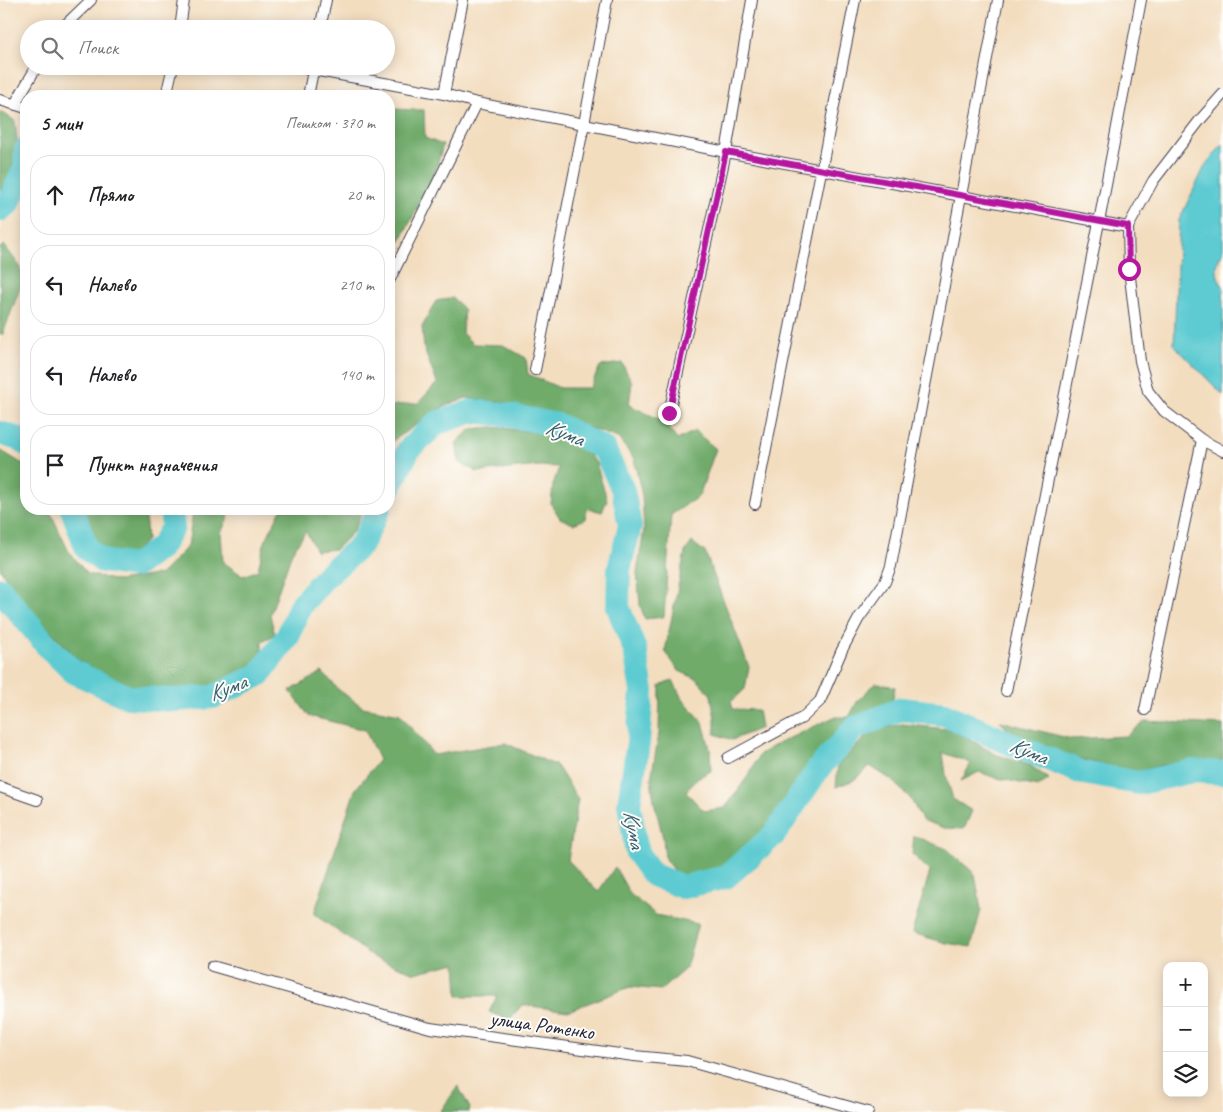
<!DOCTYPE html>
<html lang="ru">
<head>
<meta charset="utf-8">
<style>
  :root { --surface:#fff; --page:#f6f6f6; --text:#202124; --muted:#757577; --line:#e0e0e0 }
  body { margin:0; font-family:Caveat,sans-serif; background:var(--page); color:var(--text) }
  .controls { position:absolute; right:15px; bottom:15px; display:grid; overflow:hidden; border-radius:10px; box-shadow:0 2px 12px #0003 }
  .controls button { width:45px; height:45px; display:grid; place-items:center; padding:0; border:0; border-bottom:1px solid var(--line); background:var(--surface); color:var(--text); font:25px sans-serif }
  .stop { position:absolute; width:15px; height:15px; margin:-11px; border:4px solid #b5179e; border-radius:50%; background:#fff }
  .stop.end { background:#b5179e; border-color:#fff; box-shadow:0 1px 5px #0008 }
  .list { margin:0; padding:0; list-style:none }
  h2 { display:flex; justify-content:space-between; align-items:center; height:65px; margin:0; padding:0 20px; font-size:21px }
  h2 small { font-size:16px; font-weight:400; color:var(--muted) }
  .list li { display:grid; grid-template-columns:32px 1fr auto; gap:15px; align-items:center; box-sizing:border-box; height:80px; margin:0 10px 10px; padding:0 10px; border:1px solid var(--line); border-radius:20px }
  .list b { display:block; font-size:19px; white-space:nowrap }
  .list em { font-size:16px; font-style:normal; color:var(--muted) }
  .icon { flex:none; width:28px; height:28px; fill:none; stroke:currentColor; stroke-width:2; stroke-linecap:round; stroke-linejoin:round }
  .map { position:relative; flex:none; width:1223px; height:1112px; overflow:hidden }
  .search { position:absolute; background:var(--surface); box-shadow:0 2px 12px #0003; left:20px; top:20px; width:375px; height:55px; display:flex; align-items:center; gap:12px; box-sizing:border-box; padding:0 18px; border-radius:28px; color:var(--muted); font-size:19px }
  .panel { position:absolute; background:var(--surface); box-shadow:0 2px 12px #0003; left:20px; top:90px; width:375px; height:425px; border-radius:20px }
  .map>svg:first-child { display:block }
  .forest { fill:#70ab6b; stroke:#496653 }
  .water { fill:#5dcbd1; stroke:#407686 }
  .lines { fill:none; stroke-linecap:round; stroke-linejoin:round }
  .river { stroke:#5dcbd1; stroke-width:24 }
  .street-casing { stroke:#413e4f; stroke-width:12 }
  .street { stroke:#fff; stroke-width:10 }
  .route { stroke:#b5179e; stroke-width:6 }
  .labels { text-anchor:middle; stroke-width:4; stroke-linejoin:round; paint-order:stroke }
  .street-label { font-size:21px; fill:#22223b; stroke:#fdfcf7 }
  .water-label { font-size:22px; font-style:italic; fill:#375d70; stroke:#fdfcf7 }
</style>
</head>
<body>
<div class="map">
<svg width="1223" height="1112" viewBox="0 0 1223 1112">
  <rect width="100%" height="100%" fill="#fdfcf7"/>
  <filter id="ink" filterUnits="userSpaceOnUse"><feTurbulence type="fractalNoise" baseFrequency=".02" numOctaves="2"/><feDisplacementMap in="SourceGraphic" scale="10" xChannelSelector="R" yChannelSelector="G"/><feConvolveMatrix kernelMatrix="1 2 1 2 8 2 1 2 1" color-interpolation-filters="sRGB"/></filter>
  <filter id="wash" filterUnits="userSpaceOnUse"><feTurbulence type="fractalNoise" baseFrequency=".0096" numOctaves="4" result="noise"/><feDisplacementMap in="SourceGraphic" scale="20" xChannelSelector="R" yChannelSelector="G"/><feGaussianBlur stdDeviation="1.12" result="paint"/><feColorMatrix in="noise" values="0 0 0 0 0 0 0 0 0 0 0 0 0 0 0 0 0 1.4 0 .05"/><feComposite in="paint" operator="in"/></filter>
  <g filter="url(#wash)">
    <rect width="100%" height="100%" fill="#f3ddbf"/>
    <g class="forest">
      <polygon points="390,109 424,110 425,138 443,145 434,177 389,262 389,117"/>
      <polygon points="0,111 15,121 17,139 13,166 3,190 0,193"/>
      <polygon points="4,245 19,265 23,280 3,334 0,334 0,248"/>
      <polygon points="453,298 464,310 462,333 473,344 503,345 526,358 528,374 560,388 590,388 600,366 622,363 632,382 629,405 665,422 677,440 695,431 716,449 699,496 671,515 664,617 645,619 640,605 637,572 644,530 642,496 634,459 618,438 587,427 505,403 466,398 443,407 392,441 389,448 389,406 418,403 437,383 424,349 422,327 436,301"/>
      <polygon points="492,427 553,434 580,445 596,463 607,500 602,512 587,508 586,519 573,524 560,518 551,504 553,485 559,467 540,466 477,472 459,462 456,443 471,429"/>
      <polygon points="0,450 26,466 26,509 49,509 68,550 87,574 118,581 161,574 188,546 193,512 192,509 232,509 221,533 223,562 243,576 258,570 264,544 281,509 363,509 353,532 336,549 316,551 306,531 292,552 270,615 275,635 262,641 262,659 247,671 214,686 172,689 129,686 81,662 16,596 0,568"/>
      <polygon points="79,509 142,509 145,511 147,540 134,554 113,555 92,545"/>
      <polygon points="692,542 705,552 749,667 745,689 731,702 733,709 758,710 761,728 732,740 715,734 715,719 711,695 697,679 679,671 665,651 685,552"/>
      <polygon points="322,672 340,691 363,707 400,714 434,755 505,743 557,766 578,799 568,860 598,892 615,867 630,894 656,915 698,924 686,968 661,990 630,987 568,1011 522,1005 509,1020 489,1012 497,996 458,996 456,963 415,973 375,958 314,914 355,790 379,760 365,730 309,716 290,691"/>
      <polygon points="673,680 681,697 703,722 710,749 711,771 697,778 686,792 704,811 725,808 748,776 760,754 779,743 834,717 849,717 858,700 876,683 895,687 893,699 882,711 851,725 826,752 772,830 726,871 701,876 677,875 665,859 663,838 654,801 651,779 659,733 660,686"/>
      <polygon points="1000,721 1072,739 1126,736 1145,721 1223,725 1223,765 1202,763 1162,765 1135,773 1072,757 1017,740"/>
      <polygon points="902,724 954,730 995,754 1031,766 1049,779 1038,787 993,777 979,772 961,781 971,763 943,753 946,775 953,799 972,811 964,829 944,828 922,820 910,798 890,779 870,766 854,780 836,787 838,765 871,731"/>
      <polygon points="914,836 947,849 975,874 981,910 971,947 946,943 912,933 930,871 912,854"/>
      <polygon points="458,1086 470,1108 469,1112 440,1112"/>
    </g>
    <path class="water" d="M1223 144V252C1215 263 1215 276 1223 286V395L1174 345 1179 220 1206 164Z"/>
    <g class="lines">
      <g class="river">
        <polyline points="0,210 8,204 25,168 26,149"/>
        <polyline points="0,433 19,439 26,444"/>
        <polyline points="389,489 409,449 437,423 473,411 507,415 558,425 604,449 623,490 630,526 619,569 618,607 635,650 642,691 638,743 629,804 637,853 653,875 683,887 726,877 774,835 819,768 855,728 901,709 944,714 1018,747 1083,773 1139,783 1193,771 1223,773"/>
        <polyline points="72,509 87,549 102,561 135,566 161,547 173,527 171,509"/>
        <polyline points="0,589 49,648 74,672 128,697 175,700 213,697 259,675 288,636 300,606 326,576 361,545 379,509"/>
      </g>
    </g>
  </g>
  <g filter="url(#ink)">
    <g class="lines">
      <g class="street-casing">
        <g id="street">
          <polyline points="61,29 91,0"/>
          <polyline points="180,29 184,0"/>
          <polyline points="320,29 326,0"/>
          <polyline points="291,66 444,94 477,103 584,124 726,152 1128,227"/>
          <polyline points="444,94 463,0"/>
          <polyline points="1223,94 1200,120 1153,181 1128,227 1129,269 1140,361 1148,391 1164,411 1202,440 1223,451"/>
          <polyline points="166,96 173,66"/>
          <polyline points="308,96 314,66"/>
          <polyline points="0,100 26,108"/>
          <polyline points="15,104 37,66"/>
          <polyline points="389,281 477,103"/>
          <polyline points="535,370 584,124 607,0"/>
          <polyline points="669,413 726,152 752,0"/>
          <polyline points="755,504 855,0"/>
          <polyline points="1006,691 1099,222 1141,0"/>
          <polyline points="1145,710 1202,440"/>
          <polyline points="728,758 802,718 820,701 842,650 859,618 885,582 891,566 998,0"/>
          <polyline points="0,787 37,800"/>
          <polyline points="212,966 430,1028 634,1056 687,1061 868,1112"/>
        </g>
      </g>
      <use href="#street" class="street"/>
    </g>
  </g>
  <g class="lines" filter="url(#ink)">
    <polyline class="route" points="669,413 726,152 1128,226 1129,269"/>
  </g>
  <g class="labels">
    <g class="street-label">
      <text transform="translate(542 1025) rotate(8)" y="7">улица Ротенко</text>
    </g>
    <g class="water-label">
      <text transform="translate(565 432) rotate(21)" y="8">Кума</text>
      <text transform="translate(227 687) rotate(-21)" y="8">Кума</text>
      <text transform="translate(1029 750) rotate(23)" y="8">Кума</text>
      <text transform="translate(635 829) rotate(79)" y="8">Кума</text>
    </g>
  </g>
</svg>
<div class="controls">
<button>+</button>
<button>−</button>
<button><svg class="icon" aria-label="layers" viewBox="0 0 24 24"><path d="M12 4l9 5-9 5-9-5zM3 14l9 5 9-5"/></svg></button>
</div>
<div class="stop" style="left:1129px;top:269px"></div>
<div class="stop end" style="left:669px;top:413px"></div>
<div class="search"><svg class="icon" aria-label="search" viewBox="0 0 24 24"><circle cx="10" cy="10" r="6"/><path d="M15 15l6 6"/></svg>Поиск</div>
<section class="panel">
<h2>5 мин<small>Пешком · 370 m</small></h2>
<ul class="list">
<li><svg class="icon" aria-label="ahead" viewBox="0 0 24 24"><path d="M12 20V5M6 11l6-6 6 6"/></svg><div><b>Прямо</b></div><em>20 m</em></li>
<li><svg class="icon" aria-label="left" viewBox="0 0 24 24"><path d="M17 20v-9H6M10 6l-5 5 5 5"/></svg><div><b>Налево</b></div><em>210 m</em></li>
<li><svg class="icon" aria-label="left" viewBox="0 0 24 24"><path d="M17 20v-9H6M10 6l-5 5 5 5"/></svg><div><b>Налево</b></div><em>140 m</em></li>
<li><svg class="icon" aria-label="arrive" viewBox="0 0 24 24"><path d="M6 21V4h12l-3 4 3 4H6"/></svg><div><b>Пункт назначения</b></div></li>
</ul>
</section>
</div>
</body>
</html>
